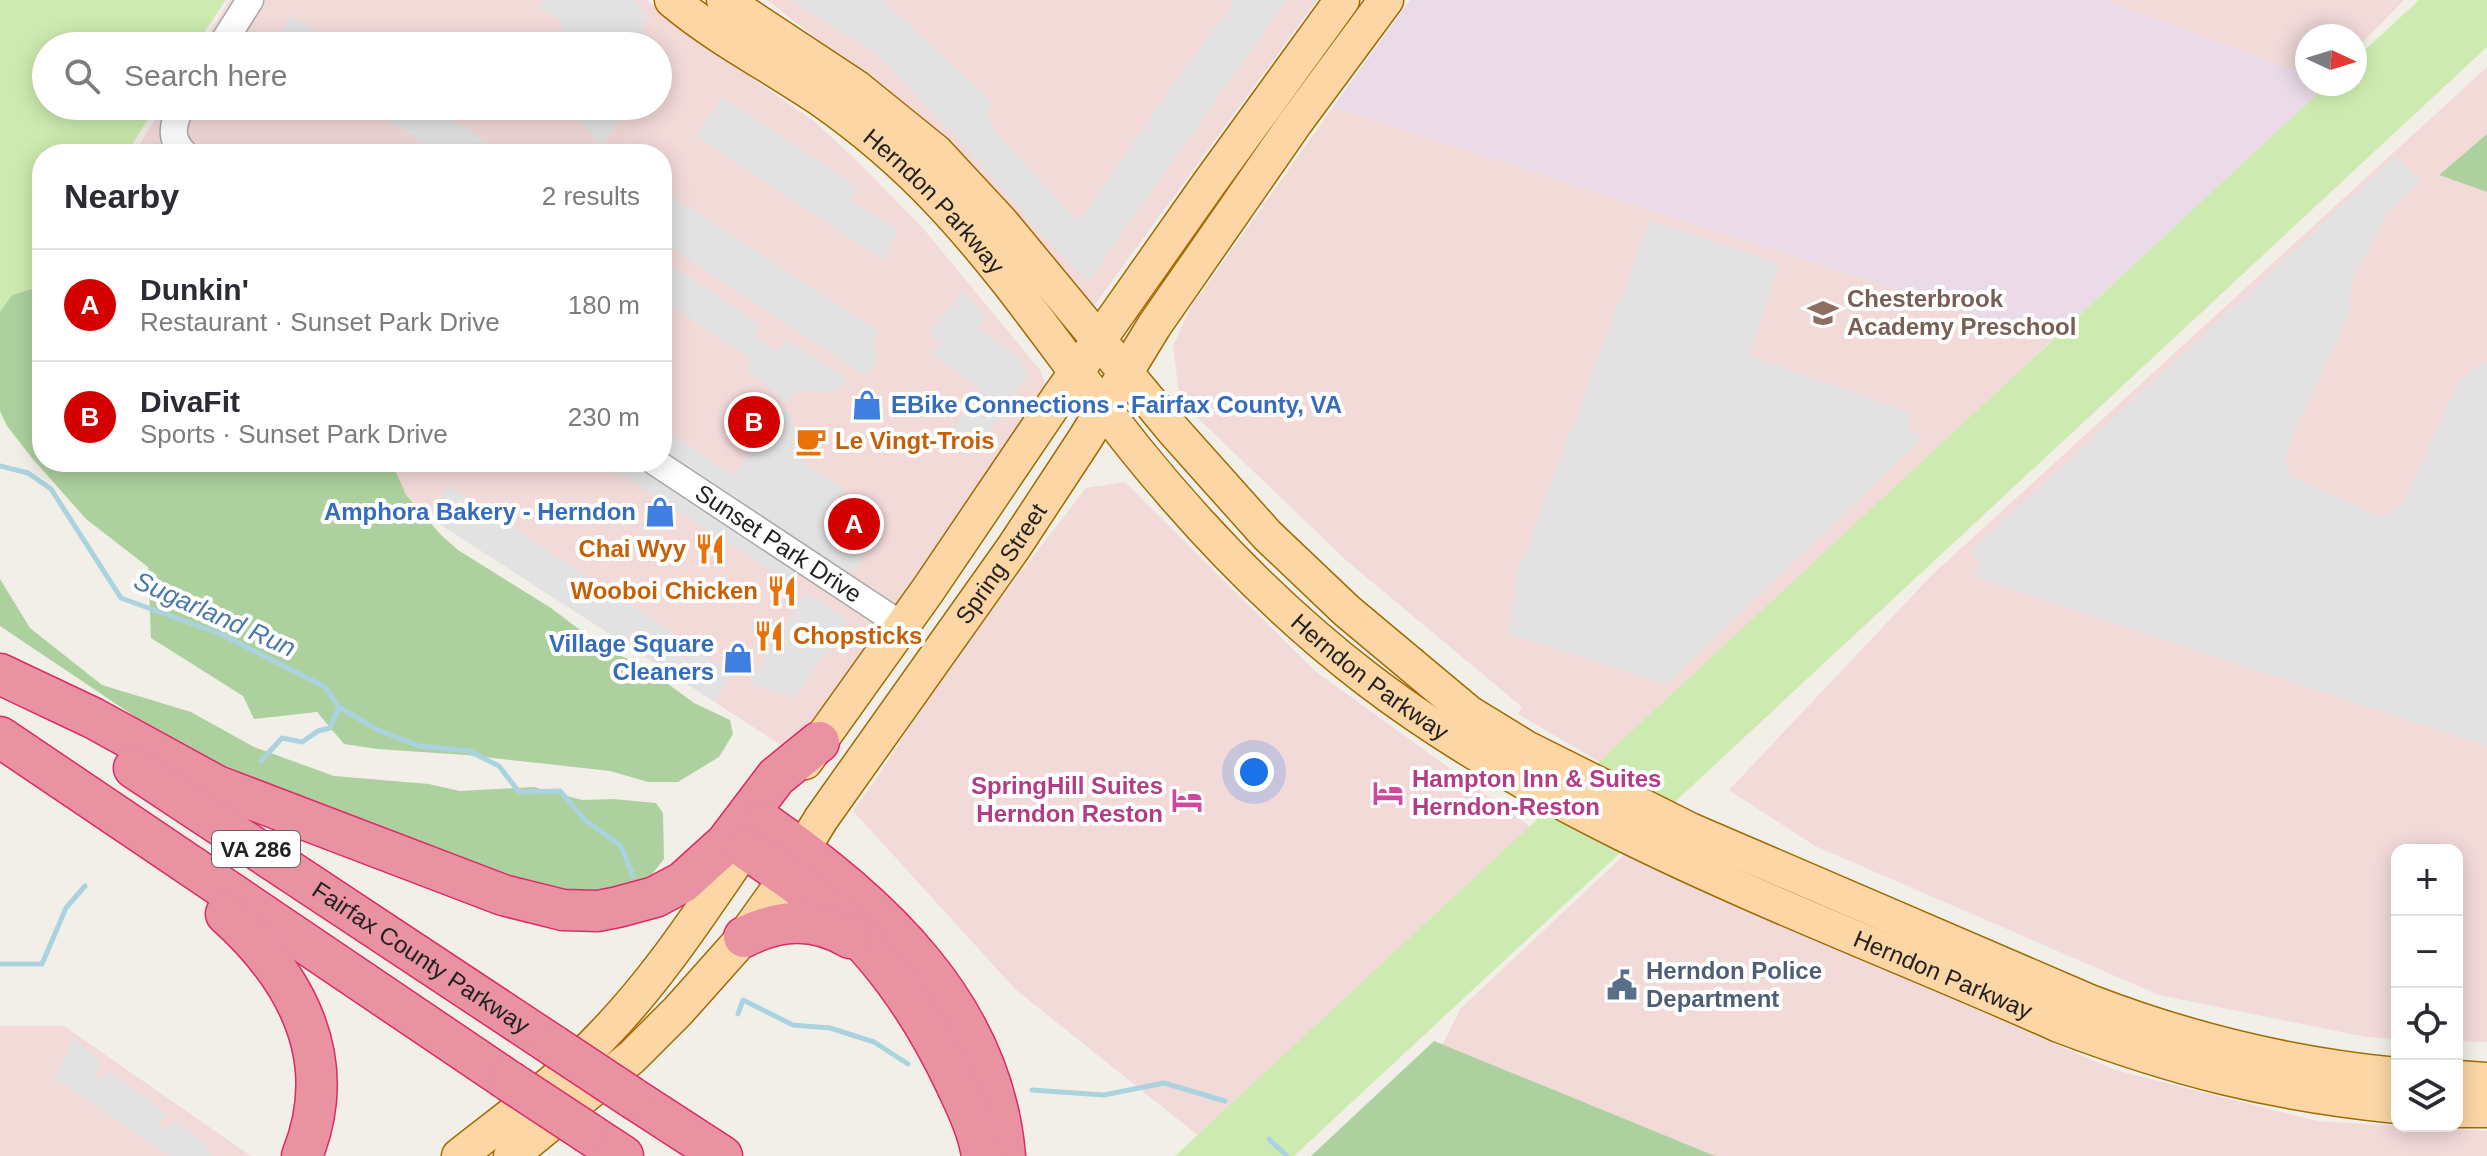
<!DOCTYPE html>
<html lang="en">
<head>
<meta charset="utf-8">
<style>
  :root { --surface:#fff; --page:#f7f7f7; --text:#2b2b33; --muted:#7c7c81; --line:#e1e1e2; --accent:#d40000 }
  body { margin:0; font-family:Helvetica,sans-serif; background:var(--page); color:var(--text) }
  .controls { position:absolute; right:24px; bottom:24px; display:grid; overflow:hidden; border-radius:16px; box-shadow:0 4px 20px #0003 }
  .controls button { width:72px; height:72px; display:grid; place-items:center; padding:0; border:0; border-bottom:2px solid var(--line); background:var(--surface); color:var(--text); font:40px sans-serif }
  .compass { position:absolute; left:2295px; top:24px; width:72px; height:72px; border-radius:50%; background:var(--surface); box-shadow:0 4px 20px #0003; rotate:94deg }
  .you { position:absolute; left:1254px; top:772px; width:28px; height:28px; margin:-20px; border:6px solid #fff; border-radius:50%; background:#1a73e8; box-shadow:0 0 0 12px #1a73e833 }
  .badge { display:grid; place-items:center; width:52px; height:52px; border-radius:50%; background:var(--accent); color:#fff; font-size:26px; font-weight:700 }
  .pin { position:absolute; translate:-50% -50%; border:4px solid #fff; box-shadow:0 2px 8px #0006 }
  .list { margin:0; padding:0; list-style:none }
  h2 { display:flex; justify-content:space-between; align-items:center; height:104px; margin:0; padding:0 32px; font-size:34px }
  h2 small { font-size:26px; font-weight:400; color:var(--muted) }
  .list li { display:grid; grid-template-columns:52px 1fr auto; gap:24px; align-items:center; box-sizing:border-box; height:112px; padding:0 32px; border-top:2px solid var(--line) }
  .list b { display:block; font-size:30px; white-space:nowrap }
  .list p { margin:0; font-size:26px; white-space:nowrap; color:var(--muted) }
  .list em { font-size:26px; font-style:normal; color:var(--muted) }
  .icon { flex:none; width:44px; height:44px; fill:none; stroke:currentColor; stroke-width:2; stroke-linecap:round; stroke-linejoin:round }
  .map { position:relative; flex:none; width:2487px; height:1156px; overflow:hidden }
  .search { position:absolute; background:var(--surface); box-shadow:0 4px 20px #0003; left:32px; top:32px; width:640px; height:88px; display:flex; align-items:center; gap:20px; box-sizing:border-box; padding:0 28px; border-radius:44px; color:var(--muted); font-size:30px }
  .panel { position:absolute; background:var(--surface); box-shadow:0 4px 20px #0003; left:32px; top:144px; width:640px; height:328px; border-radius:32px }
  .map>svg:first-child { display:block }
  .commercial { fill:#f2dad9 }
  .industrial { fill:#ebdbe8 }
  .grass { fill:#cdebb0 }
  .forest { fill:#add19e }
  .parking { fill:#e2e2e2 }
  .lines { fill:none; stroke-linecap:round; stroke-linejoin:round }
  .stream { stroke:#aad3df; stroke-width:5 }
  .minor-casing { stroke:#a9a9a9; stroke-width:29 }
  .major-casing { stroke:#a06b00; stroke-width:37 }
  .highway-casing { stroke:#dc2a67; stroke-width:43 }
  .minor { stroke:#fff; stroke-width:26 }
  .major { stroke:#fcd6a4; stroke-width:34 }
  .highway { stroke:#e892a2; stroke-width:40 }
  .highway-bridge-casing { stroke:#dc2a67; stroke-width:43; stroke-linecap:butt }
  .highway-bridge { stroke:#e892a2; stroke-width:40 }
  .labels { text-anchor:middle; stroke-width:8; stroke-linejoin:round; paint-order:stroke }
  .shield { fill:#fff; stroke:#646464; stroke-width:2 }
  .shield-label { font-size:22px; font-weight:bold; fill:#222 }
  .street-label { font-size:24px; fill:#222; stroke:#fff }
  .education-label { font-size:24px; font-weight:bold; fill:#785e54; stroke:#fff; text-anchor:start }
  .shop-label { font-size:24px; font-weight:bold; fill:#366cbe; stroke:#fff; text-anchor:end }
  .food-label { font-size:24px; font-weight:bold; fill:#c56008; stroke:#fff; text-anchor:start }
  .hotel-label { font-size:24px; font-weight:bold; fill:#b23c85; stroke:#fff; text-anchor:start }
  .service-label { font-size:24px; font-weight:bold; fill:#4e5e75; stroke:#fff; text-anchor:start }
  .water-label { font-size:26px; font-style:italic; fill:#4a7aab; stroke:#fff }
</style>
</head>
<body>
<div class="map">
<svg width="2487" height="1156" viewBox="0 0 2487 1156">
  <rect width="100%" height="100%" fill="#f2efe9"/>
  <g class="commercial">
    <polygon points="230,0 647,0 675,25 815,122 855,159 922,227 1040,370 1046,384 1032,408 808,736 787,749 383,487 398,462 662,462 662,154 134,153 164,106 658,106 658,46 201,46"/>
    <polygon points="767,0 1317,0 1088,314 920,118"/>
    <polygon points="2088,0 2404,0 2355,50 2355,36 2307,36 2307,84"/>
    <polygon points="2487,67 2487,134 2439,175 2487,192 2487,1042 2457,1041 2457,850 2397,850 2397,1039 2366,1037 2159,995 1815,846 1729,790 1932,575"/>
    <polygon points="1333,107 2052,340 1601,763 1518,714 1522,707 1347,561 1180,401 1173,346 1191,307"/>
    <polygon points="1125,482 1315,671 1531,827 1200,1137 1016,990 853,811 880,773 950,663 1086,488"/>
    <polygon points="1624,855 2115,1070 2317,1121 2487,1131 2487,1156 1636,1156 1423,1084 1460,1009"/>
    <polygon points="0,1026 64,1026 251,1156 0,1156"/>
  </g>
  <polygon class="industrial" points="1410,0 2104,0 2307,75 2307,84 2329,84 2052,340 1333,107"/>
  <g class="grass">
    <polygon points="0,0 226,0 195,46 46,46 46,106 156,106 126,154 42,154 42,286 12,295 0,312"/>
    <polygon points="2419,0 2487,0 2487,47 1294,1156 1175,1156 2328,84 2355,84 2355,59"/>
  </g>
  <g class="forest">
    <polygon points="2487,134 2487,192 2439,175"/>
    <polygon points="42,286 42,462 401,462 395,470 406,495 441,535 458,550 551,608 601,646 646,668 694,703 730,720 733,734 719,757 678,782 648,782 610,771 466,755 377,749 344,744 317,712 254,719 243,696 151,638 148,567 86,519 32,458 7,426 0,411 0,312 12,295"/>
    <polygon points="0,579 30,628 102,685 191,712 254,747 334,776 429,784 460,791 534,787 582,800 613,799 656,803 663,813 664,859 649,878 602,891 563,893 359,824 210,767 0,626"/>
    <polygon points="1434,1041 1715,1156 1311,1156"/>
  </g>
  <g class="parking">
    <polygon points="544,0 634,0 648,19 641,30 644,39 636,46 555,46 564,27 561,20 539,7"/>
    <polygon points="790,0 882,0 992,102 987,113 994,130 1076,220 1087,211 1161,101 1235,0 1287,0 1088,282 1034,226 969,151 877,54"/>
    <polygon points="291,15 338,46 272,45"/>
    <polygon points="721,97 859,188 851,200 898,231 883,260 696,136"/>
    <polygon points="366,106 431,106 505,154 441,154"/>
    <polygon points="575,106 613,106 623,117 601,146 572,110"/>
    <polygon points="2396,156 2421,181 2388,214 2352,280 2349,316 2290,441 2286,462 2292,476 2368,512 2379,516 2388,515 2403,503 2459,382 2472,369 2487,362 2487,746 1976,578 1979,563 1969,552"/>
    <polygon points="662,190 879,332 874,342 877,362 867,377 662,242"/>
    <polygon points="1650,220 1779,264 1750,356 1911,413 1907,429 1923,438 1667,684 1509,634 1518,571"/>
    <polygon points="662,259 761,325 755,336 777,351 786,339 847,379 838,392 797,391 787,403 750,373 749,357 662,301"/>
    <polygon points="962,290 987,317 977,327 1016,356 1028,376 982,443 973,436 969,442 952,431 981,388 932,355 940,343 929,334"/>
    <polygon points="779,405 791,414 796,444 808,452 804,465 845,488 821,526 865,555 853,574 802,570 792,584 602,462 662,462 662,427 733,477"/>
    <polygon points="447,485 687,642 681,657 687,660 694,649 732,674 715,702 427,516"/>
    <polygon points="806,592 847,620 794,699 784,693 760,688 750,681"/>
    <polygon points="74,1038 100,1061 95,1080 98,1082 102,1080 109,1071 167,1114 161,1120 159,1127 166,1129 174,1120 205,1144 211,1156 169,1156 55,1078"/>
  </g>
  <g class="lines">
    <g class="stream">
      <polyline points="0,466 28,473 51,489 121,598 223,635 325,687 339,707 378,730 419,746 469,751 499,766 519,792 560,791 585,820 621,846 633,876"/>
      <polyline points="261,761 282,738 302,742 318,731 330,728 339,707"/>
      <polyline points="0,964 42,964 66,908 85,886"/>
      <polyline points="738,1014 743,1000 793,1025 830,1028 874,1042 908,1064"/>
      <polyline points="1032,1090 1104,1095 1164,1083 1225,1101"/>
      <polyline points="1269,1139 1287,1156"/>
    </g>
    <g class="minor-casing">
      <g id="minor">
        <polyline points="221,46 250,0"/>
        <path d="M182 106C172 124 169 139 185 154"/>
        <path id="s1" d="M655 462 903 626"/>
      </g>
    </g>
    <g class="major-casing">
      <g id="major">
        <path id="s2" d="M672 0C717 38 770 65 819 98 862 128 903 163 939 201 1012 278 1070 368 1136 450 1204 534 1281 613 1367 679 1571 835 1827 921 2059 1025 2175 1069 2274 1094 2397 1106"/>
        <path d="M724 0 857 88 936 152 1001 222 1174 431 1267 535 1347 611 1469 713 1526 748 1690 830 2090 1002C2189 1040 2291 1065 2397 1075"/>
        <polyline points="805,762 928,590 1058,398 1208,185 1342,0"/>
        <polyline points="2457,1078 2487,1080"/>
        <polyline points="2457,1110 2487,1110"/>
        <path d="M459 1156C508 1117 561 1080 604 1034 664 972 709 899 759 828"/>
        <path id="s3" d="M511 1156 632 1057 678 1011 744 937 777 891 821 819 1014 547 1085 439 1154 326 1295 123 1386 0"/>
      </g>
    </g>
    <g class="highway-casing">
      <g id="highway">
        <polyline points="0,674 93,718 217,786 503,895 563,910 598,911 618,907 655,897 683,882 726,843 776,777 819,742"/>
        <polyline points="0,737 509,1081"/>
        <path id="s4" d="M134 768 554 1046"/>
        <path d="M763 822C879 904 992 1004 1005 1156"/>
        <path d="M745 848C776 870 810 891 838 917 888 963 926 1021 955 1082 966 1106 978 1129 982 1156"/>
        <path d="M226 914C297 978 341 1060 302 1156"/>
        <path d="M744 937C780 919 814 917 850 938"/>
        <polyline points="631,1097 722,1156"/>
        <polyline points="588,1133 623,1156"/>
      </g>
    </g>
    <use href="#minor" class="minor"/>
    <use href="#major" class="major"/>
    <use href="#highway" class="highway"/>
    <g class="highway-bridge-casing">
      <g id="highway-bridge">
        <polyline points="554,1046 631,1097"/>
        <polyline points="509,1081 588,1133"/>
      </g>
    </g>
    <use href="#highway-bridge" class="highway-bridge"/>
  </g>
  <defs>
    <g id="school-bare" transform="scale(2.4)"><path d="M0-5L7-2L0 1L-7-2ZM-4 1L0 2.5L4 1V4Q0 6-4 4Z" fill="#8d6e63" stroke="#fff" stroke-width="2.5" paint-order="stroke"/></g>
    <g id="shop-bare" transform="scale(2.4)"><path d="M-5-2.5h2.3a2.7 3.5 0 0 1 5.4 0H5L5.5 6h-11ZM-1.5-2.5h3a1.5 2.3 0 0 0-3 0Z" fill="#3f7fe0" stroke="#fff" stroke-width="2.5" paint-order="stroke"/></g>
    <g id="cafe-bare" transform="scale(2.4)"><path d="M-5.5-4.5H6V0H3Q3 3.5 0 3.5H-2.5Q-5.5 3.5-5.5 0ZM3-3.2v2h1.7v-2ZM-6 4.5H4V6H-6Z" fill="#e8710a" stroke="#fff" stroke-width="2.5" paint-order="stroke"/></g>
    <g id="restaurant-bare" transform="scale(2.4)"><path d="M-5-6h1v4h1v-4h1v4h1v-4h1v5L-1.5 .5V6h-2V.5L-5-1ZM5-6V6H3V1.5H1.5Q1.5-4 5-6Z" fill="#e8710a" stroke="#fff" stroke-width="2.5" paint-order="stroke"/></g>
    <g id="hotel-bare" transform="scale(2.4)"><path d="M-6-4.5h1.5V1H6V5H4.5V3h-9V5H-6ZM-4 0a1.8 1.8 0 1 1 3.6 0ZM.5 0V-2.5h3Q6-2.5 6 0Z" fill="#d1479c" stroke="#fff" stroke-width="2.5" paint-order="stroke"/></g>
    <g id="civic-bare" transform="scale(2.4)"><path d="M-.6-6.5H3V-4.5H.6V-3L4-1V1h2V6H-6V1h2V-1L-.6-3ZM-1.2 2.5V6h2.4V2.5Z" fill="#5c6f8a" stroke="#fff" stroke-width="2.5" paint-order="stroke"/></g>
  </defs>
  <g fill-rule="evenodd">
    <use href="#school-bare" x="1823" y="313"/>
    <use href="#shop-bare" x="867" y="405"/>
    <use href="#cafe-bare" x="811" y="441"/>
    <use href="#shop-bare" x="660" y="512"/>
    <use href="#restaurant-bare" x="710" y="549"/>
    <use href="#restaurant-bare" x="782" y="591"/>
    <use href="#restaurant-bare" x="769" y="636"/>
    <use href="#shop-bare" x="738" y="658"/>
    <use href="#hotel-bare" x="1388" y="793"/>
    <use href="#hotel-bare" x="1187" y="800"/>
    <use href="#civic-bare" x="1622" y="985"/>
  </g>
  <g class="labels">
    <rect class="shield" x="212" y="831" width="88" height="36" rx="6"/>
    <g class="shield-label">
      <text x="256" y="857">VA 286</text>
    </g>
    <g class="street-label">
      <text dy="8" stroke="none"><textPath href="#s2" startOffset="332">Herndon Parkway</textPath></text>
      <text dy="8" stroke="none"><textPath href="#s1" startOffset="148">Sunset Park Drive</textPath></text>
      <text dy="8" stroke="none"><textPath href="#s3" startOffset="774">Spring Street</textPath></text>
      <text dy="8" stroke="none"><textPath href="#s2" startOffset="980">Herndon Parkway</textPath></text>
      <text dy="8" stroke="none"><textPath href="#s4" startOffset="344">Fairfax County Parkway</textPath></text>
      <text dy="8" stroke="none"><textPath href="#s2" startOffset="1628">Herndon Parkway</textPath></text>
    </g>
    <g class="education-label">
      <text x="1847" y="307">Chesterbrook<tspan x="1847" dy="28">Academy Preschool</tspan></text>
    </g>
    <g class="shop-label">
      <text x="891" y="413" text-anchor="start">EBike Connections - Fairfax County, VA</text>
      <text x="636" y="520">Amphora Bakery - Herndon</text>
      <text x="714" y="652">Village Square<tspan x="714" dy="28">Cleaners</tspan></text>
    </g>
    <g class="food-label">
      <text x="835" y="449">Le Vingt-Trois</text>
      <text x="686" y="557" text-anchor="end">Chai Wyy</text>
      <text x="758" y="599" text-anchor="end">Wooboi Chicken</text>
      <text x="793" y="644">Chopsticks</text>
    </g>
    <g class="hotel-label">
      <text x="1412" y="787">Hampton Inn &amp; Suites<tspan x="1412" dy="28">Herndon-Reston</tspan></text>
      <text x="1163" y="794" text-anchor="end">SpringHill Suites<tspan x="1163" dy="28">Herndon Reston</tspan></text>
    </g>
    <g class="service-label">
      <text x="1646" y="979">Herndon Police<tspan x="1646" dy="28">Department</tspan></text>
    </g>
    <g class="water-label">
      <text transform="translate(215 614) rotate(24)" y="9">Sugarland Run</text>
    </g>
  </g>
</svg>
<div class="controls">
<button>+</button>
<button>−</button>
<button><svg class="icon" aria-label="locate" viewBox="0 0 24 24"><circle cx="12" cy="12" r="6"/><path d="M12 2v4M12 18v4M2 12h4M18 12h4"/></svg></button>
<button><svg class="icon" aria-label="layers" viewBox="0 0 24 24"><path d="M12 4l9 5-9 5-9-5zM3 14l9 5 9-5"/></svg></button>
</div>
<svg class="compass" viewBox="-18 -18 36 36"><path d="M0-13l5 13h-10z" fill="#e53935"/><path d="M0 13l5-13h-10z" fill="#7c7c81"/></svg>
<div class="you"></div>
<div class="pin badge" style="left:854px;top:524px">A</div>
<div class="pin badge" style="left:754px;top:422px">B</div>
<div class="search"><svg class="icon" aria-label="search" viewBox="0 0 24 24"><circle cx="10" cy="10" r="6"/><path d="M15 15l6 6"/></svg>Search here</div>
<section class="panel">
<h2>Nearby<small>2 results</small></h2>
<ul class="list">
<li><span class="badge">A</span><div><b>Dunkin'</b><p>Restaurant · Sunset Park Drive</p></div><em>180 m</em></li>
<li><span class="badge">B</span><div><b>DivaFit</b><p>Sports · Sunset Park Drive</p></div><em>230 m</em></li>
</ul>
</section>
</div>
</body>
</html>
